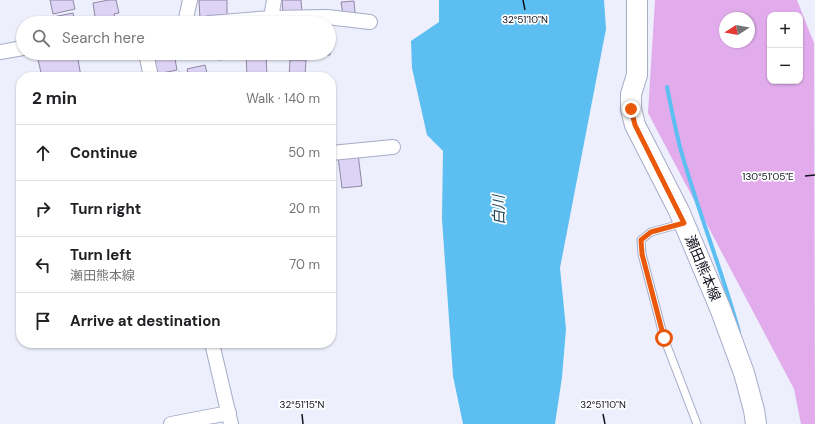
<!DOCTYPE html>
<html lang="en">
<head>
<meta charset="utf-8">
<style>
  :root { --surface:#fff; --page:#f6f6f6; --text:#202124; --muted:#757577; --line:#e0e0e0 }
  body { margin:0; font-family:"DM Sans","Noto Sans JP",sans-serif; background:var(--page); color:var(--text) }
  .controls { position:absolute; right:12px; top:12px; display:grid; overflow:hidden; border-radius:8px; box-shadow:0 1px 3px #0004 }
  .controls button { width:36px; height:36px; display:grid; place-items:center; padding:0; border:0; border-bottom:1px solid var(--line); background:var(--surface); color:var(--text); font:20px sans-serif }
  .compass { position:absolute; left:719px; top:12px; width:36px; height:36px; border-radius:50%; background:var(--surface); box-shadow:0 1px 3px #0004; rotate:259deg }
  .stop { position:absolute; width:12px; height:12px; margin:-9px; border:3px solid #ea580c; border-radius:50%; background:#fff }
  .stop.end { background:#ea580c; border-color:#fff; box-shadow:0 1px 4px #0008 }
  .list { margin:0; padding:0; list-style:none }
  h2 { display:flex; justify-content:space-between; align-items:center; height:52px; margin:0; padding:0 16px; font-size:17px }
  h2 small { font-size:13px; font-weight:400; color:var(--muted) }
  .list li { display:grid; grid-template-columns:26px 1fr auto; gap:12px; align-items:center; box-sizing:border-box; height:56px; padding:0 16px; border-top:1px solid var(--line) }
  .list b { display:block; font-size:15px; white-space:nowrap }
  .list p { margin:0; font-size:13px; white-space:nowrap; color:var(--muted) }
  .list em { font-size:13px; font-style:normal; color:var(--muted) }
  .icon { flex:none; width:22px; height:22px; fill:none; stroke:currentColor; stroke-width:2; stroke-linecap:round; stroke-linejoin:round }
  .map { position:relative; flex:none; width:815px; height:424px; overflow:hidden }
  .search { position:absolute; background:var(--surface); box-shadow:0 1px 3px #0004; left:16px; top:16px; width:320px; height:44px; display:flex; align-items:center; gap:10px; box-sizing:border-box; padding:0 14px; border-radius:22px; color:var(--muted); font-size:15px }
  .panel { position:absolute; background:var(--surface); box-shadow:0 1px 3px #0004; left:16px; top:72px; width:320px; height:276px; border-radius:16px }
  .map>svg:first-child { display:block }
  .green { fill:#e2acec; fill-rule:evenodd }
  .water { fill:#5cbef1 }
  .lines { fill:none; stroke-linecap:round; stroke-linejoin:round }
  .stream { stroke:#5cbef1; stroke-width:4 }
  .building { fill:#ddd3f5; stroke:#9088a4 }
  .service-casing { stroke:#a6abc8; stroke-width:9 }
  .minor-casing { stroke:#a6abc8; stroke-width:16 }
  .secondary-casing { stroke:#a6abc8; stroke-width:22 }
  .service { stroke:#fff; stroke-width:7 }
  .minor { stroke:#fff; stroke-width:14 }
  .secondary { stroke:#fff; stroke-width:20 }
  .route { stroke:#ea580c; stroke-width:5 }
  .ticks { fill:none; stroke:#11121d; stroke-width:1.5 }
  .labels { text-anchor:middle; stroke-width:3.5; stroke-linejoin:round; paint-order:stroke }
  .street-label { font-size:14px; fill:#11121d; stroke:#fff }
  .water-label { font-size:15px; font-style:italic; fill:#1d475d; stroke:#fff }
  .ticks-label { font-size:10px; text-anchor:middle; fill:#11121d; stroke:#fff; stroke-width:3.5; stroke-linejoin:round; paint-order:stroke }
</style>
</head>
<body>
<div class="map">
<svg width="815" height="424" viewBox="0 0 815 424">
  <rect width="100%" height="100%" fill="#edeffc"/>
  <path class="green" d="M655 0H797L814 43 815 424H801L794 389 648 113ZM770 15H800V81H770ZM725 18H749V42H725Z"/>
  <polygon class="water" points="439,0 604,0 606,29 560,268 566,329 562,377 555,424 463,424 453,376 442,219 443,151 427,135 412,68 411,41 439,22"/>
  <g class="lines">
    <path class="stream" d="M667 87C671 107 675 127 680 147 697 209 722 270 739 332"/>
  </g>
  <g class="building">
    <polygon points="50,0 73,0 75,9 53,14"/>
    <polygon points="109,0 116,0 119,13 114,14 116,23 96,23 93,3"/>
    <polygon points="199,0 227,0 227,17 200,19"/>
    <polygon points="282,0 301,0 302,12 283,13"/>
    <polygon points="354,1 355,13 343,15 341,2"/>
    <polygon points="73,13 75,23 54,23 53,17"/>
    <polygon points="329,24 330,55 312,55 312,53 329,53"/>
    <polygon points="45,53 77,53 81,77 42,77 37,55"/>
    <polygon points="153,53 174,53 177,70 157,74"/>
    <polygon points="219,53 243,53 244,57 219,60"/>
    <polygon points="246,53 266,53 267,77 247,77"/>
    <polygon points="290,60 306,60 305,77 289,77"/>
    <polygon points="205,65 208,77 189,77 187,69"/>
    <polygon points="180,72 181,77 157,77"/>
    <polygon points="358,154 362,186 342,188 338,157"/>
  </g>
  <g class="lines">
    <g class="service-casing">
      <polyline id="service" points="684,223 651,232 641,240 642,254 664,338 697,424"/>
    </g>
    <g class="minor-casing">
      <g id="minor">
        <polyline points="271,18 327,17 370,22"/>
        <polyline points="185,23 190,0"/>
        <polyline points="209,23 271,18 274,0"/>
        <polyline points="0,52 23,48"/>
        <polyline points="146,53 151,77"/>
        <polyline points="331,153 393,147"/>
        <polyline points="212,343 231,424"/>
        <polyline points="171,424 229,413"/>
      </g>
    </g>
    <g class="secondary-casing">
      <polyline id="secondary" points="637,0 637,75 631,94 631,109 635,125 679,211 720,308 744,373 754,410 756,424"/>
    </g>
    <use href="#service" class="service"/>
    <use href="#minor" class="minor"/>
    <use href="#secondary" class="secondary"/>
  </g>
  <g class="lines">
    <polyline class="route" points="631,109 635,125 684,223 651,232 641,240 642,254 664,338"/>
  </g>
  <path class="ticks" d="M523 0 525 10M805 176 815 175M302 414 303 424M603 414 605 424"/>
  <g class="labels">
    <g class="street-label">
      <text transform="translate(703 268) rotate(67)" y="5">瀬田熊本線</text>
    </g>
    <g class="water-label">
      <text transform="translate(499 210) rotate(-91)" y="5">白川</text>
    </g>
  </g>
  <g class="ticks-label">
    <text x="525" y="23">32°51'10"N</text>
    <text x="768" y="180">130°51'05"E</text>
    <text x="302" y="408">32°51'15"N</text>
    <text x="603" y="408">32°51'10"N</text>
  </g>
</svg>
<div class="controls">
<button>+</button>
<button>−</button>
</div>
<svg class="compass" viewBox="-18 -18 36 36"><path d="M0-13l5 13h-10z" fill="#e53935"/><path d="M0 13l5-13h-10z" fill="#757577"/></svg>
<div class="stop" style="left:664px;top:338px"></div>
<div class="stop end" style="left:631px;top:109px"></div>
<div class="search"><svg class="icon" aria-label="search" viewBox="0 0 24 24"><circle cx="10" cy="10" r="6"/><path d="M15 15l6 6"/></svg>Search here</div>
<section class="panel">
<h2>2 min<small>Walk · 140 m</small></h2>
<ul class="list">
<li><svg class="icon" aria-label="ahead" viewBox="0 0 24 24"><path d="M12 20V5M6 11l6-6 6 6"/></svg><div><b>Continue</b></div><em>50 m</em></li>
<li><svg class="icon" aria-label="right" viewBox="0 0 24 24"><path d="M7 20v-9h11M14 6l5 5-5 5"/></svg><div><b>Turn right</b></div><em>20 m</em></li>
<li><svg class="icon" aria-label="left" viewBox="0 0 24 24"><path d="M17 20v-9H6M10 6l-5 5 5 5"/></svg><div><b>Turn left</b><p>瀬田熊本線</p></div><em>70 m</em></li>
<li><svg class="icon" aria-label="arrive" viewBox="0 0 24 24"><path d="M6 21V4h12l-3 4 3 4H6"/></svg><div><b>Arrive at destination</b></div></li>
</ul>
</section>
</div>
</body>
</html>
